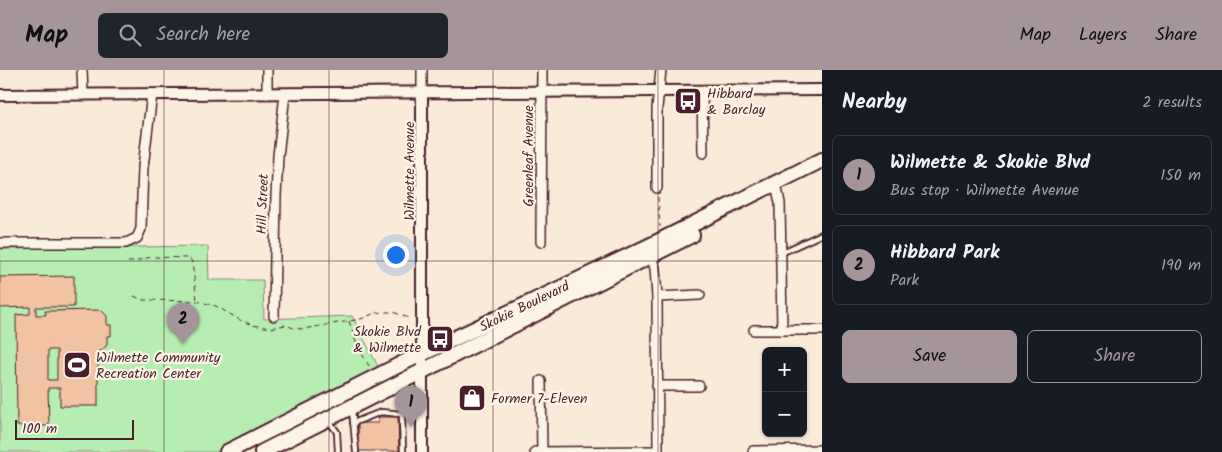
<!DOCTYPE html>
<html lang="en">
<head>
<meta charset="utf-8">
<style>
  :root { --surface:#171b24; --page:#20242c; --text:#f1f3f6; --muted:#9ea1a6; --line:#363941; --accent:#a6949b }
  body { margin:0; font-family:Kalam,sans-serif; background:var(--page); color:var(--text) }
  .controls { position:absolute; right:15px; bottom:15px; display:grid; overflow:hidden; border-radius:8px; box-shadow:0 1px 4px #0004 }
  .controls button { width:45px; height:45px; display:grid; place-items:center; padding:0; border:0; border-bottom:1px solid var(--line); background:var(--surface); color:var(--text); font:25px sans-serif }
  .scale { position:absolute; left:15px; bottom:12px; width:119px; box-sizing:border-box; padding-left:5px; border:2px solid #4a1f2b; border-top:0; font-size:14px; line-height:18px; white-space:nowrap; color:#4a1f2b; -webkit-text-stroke:4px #fcf5e5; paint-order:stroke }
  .you { position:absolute; left:395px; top:184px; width:18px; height:18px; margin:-12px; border:4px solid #fff; border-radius:50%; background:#1a73e8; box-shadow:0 0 0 8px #1a73e833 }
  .badge { display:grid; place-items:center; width:32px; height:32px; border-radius:50%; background:var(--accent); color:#111; font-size:16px; font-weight:700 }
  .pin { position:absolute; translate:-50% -41px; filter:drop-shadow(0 1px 2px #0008) }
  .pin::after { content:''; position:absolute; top:26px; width:18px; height:15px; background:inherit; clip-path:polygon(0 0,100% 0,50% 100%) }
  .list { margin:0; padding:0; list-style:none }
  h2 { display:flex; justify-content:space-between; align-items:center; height:65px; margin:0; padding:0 20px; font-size:21px }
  h2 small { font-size:16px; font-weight:400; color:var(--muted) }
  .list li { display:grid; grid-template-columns:32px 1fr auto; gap:15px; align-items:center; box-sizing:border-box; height:80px; margin:0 10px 10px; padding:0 10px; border:1px solid var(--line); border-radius:8px }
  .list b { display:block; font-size:19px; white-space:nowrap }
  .list p { margin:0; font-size:16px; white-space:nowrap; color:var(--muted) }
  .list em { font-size:16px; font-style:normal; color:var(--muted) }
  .actions { display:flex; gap:10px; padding:15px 20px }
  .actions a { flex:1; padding:11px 0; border:1px solid var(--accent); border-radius:8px; text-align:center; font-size:18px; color:var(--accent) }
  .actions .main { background:var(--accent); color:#111 }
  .icon { flex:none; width:28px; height:28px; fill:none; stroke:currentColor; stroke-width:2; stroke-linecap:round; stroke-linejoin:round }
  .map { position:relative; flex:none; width:822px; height:382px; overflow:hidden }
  header { display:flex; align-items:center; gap:30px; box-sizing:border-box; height:70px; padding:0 25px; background:var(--accent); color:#111 }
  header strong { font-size:24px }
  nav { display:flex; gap:28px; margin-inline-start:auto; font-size:18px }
  .search { width:350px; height:45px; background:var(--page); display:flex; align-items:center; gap:12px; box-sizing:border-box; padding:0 18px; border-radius:8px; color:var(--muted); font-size:19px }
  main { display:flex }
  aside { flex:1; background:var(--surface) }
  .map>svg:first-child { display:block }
  .green { fill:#b6eeb1; stroke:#80866e }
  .building { fill:#f2c3a2; stroke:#4a1f2b; fill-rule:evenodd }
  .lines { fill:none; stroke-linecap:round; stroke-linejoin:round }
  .service-casing { stroke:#4a1f2b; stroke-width:8 }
  .minor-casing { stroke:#4a1f2b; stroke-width:12 }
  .tertiary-casing { stroke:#4a1f2b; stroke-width:14 }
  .primary-casing { stroke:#4a1f2b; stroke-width:18 }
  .path { stroke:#4a1f2b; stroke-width:1; stroke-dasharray:5 4; stroke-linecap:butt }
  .service { stroke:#fcf5e5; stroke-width:4.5 }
  .minor { stroke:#fcf5e5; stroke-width:9 }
  .tertiary { stroke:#fcf5e5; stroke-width:10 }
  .primary { stroke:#fcf5e5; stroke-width:14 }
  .grid { fill:none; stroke:#4a1f2b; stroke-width:1; stroke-opacity:0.55 }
  .labels { text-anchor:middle; stroke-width:4.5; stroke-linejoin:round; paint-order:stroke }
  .poi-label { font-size:14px; fill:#4a1f2b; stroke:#fcf5e5; text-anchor:start }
  .street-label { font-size:14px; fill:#4a1f2b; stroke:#fcf5e5 }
</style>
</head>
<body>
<header>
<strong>Map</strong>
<div class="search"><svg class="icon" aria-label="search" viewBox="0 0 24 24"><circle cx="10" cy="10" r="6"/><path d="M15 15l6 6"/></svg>Search here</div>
<nav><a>Map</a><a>Layers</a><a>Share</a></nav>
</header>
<main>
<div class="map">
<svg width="822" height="382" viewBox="0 0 822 382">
  <rect width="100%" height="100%" fill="#faebd8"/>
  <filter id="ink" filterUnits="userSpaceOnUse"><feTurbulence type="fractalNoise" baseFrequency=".02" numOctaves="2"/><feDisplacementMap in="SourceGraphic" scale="10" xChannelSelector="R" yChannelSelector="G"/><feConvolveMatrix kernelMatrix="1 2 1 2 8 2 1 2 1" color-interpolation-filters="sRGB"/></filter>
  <g filter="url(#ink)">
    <polygon class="green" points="208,176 209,210 263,210 264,249 352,246 380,300 216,382 0,382 0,179"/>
    <g class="building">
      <path d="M74 206V237H36V245H46L45 241 101 240 107 246V255H111V266H107V275L101 281H98V336H60V318H48L49 356H17L16 245 30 244V237L0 238V207ZM48 280H57V310H48Z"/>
      <polygon points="471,322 478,327 473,335 465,330"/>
      <polygon points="378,347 398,347 399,381 358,381 358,353 378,353"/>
    </g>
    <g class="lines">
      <g class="service-casing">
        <g id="service">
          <polyline points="781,183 822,164"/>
          <polyline points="352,339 356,382"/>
          <polyline points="328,350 337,362 338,382"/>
          <polyline points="353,353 381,342 402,344 403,382"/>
        </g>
      </g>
      <g class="minor-casing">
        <g id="minor">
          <polyline points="82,0 83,25"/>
          <polyline points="702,21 703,83"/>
          <polyline points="422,23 422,0"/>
          <polyline points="267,24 267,0"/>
          <polyline points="776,114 780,133 782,260"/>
          <polyline points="657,118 657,38 661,0"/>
          <polyline points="541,172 542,0"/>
          <polyline points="0,173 126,173 137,168 141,159 143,97 152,24"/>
          <polyline points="649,181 655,198 657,227 658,382"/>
          <polyline points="657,227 700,225"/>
          <polyline points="274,246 276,126 278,86 285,24"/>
          <polyline points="754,260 822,260"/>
          <polyline points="541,311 542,382"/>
          <polyline points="657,316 699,316"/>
          <polyline points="753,381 822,380"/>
          <polyline points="535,382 658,381"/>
        </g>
      </g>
      <g class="tertiary-casing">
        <g id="tertiary">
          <polyline points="422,23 422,382"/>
          <polyline points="0,25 822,20"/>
        </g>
      </g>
      <g class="primary-casing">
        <g id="primary">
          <polyline points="227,382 407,291 647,177 822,90"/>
          <polyline points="262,382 692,165"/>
        </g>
      </g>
      <g class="path">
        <polyline points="658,127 660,157"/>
        <path d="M128 192C137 192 143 188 152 187 164 187 177 188 189 188L192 192 197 230"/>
        <polyline points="134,226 143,230 197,231 216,236 240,250 252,255 271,258 285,255 294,258 303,259 361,249 375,243 384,242 393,242 409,248"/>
        <polyline points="349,251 357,275 369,296"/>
      </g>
      <use href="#service" class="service"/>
      <use href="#minor" class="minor"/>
      <use href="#tertiary" class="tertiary"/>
      <use href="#primary" class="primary"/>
    </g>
  </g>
  <path class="grid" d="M164 0V382M329 0V382M493 0V382M658 0V382M0 191H822"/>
  <defs>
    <g id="bus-square" transform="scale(1.4375)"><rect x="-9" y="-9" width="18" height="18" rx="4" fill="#4a1f2b" stroke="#fcf5e5"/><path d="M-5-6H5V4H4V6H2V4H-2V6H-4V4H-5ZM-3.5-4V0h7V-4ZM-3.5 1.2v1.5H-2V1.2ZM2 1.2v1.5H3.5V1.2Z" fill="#fff"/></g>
    <g id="stadium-square" transform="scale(1.4375)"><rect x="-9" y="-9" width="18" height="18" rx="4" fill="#4a1f2b" stroke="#fcf5e5"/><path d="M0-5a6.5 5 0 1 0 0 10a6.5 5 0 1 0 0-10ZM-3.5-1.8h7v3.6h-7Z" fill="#fff"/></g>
    <g id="shop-square" transform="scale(1.4375)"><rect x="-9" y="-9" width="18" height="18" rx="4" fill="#4a1f2b" stroke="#fcf5e5"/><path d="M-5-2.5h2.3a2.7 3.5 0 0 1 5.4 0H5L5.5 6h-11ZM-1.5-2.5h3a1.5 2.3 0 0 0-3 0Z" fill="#fff"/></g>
  </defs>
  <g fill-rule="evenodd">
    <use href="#bus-square" x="688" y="31"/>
    <use href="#bus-square" x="440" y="269"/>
    <use href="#stadium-square" x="77" y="295"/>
    <use href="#shop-square" x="472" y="328"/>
  </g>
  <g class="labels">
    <g class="poi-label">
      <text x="707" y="28">Hibbard<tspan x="707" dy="16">&amp; Barclay</tspan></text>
      <text x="421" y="266" text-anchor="end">Skokie Blvd<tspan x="421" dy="16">&amp; Wilmette</tspan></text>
      <text x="96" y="292">Wilmette Community<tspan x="96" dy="16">Recreation Center</tspan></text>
      <text x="491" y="333">Former 7-Eleven</text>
    </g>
    <g class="street-label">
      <text transform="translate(528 86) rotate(-90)" y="5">Greenleaf Avenue</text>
      <text transform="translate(409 101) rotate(-90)" y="5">Wilmette Avenue</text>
      <text transform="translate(262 134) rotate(-88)" y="5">Hill Street</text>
      <text transform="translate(524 236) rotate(-26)" y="5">Skokie Boulevard</text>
    </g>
  </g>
</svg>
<div class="controls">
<button>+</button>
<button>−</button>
</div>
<div class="scale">100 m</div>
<div class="you"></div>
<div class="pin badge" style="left:411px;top:357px">1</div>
<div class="pin badge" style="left:183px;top:274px">2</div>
</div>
<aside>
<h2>Nearby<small>2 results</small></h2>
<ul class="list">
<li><span class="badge">1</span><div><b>Wilmette &amp; Skokie Blvd</b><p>Bus stop · Wilmette Avenue</p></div><em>150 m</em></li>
<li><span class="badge">2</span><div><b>Hibbard Park</b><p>Park</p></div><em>190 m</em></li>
</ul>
<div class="actions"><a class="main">Save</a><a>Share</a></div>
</aside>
</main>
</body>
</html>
